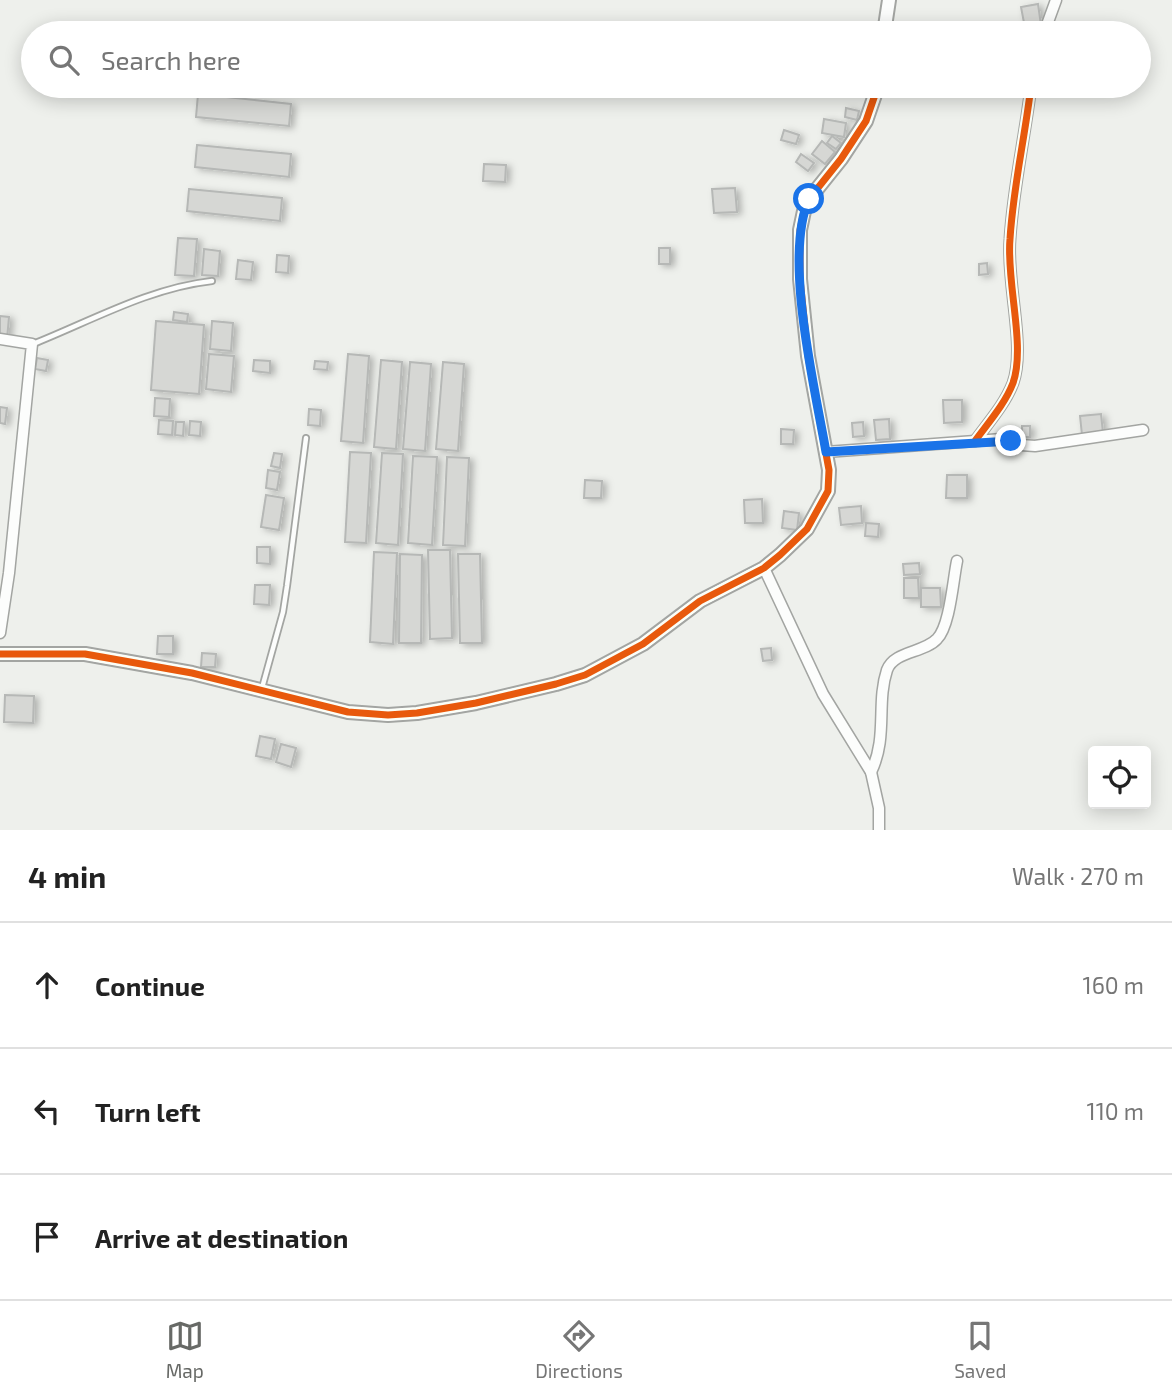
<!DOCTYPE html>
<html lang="en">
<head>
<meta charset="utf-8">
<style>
  :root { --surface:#fff; --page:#f6f6f6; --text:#222; --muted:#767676; --line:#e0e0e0; --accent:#676966 }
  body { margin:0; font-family:"Exo 2",sans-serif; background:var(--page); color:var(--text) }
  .controls { position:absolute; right:21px; bottom:21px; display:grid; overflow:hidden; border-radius:7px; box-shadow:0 4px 18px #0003 }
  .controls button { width:63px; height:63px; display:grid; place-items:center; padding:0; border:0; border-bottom:2px solid var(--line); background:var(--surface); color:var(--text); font:35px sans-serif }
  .stop { position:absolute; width:21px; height:21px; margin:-16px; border:5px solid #1a73e8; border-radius:50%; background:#fff }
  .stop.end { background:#1a73e8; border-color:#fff; box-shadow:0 2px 7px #0008 }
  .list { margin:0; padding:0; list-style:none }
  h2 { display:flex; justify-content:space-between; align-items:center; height:91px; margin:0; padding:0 28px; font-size:30px }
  h2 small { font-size:23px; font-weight:400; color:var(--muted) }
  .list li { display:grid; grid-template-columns:46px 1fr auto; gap:21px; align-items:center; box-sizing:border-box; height:126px; padding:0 28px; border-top:2px solid var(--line) }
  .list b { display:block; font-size:26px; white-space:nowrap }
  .list em { font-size:23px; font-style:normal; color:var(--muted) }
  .icon { flex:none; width:38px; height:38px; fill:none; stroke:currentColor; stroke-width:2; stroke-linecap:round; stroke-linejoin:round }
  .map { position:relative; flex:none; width:1172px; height:830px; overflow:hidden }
  .search { position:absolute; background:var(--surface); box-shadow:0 4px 18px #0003; left:21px; right:21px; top:21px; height:77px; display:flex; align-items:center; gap:18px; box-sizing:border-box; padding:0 24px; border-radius:38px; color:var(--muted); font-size:26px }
  .sheet { height:469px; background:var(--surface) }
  nav { display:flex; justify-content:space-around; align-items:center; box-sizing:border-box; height:98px; border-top:2px solid var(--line); background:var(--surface); font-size:19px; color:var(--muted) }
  nav a { display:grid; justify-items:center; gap:4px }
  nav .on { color:var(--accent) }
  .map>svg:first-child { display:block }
  .building { fill:#d6d7d4; stroke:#b6b8b6; stroke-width:2; filter:url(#shadow) }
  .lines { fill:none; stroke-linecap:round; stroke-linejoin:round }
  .service-casing { stroke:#a3a5a2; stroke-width:8 }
  .minor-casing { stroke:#a3a5a2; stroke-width:13 }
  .tertiary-casing { stroke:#a3a5a2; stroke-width:16 }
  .service { stroke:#fcfdfc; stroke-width:4.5 }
  .minor { stroke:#fcfdfc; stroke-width:10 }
  .tertiary { stroke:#fcfdfc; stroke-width:12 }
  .cycleway-casing { stroke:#fbfff8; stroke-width:11 }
  .cycleway { stroke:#e8590c; stroke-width:7 }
  .route { stroke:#1a73e8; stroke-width:9 }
</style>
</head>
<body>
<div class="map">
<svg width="1172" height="830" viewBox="0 0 1172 830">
  <defs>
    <filter id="shadow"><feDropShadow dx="4" dy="2" stdDeviation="3.5" flood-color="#0004"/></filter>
  </defs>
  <rect width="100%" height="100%" fill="#eef0ec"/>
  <g class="building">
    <polygon points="1038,4 1041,25 1025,28 1021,7"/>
    <polygon points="198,94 291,104 289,126 196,117"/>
    <polygon points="846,108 859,111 857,120 845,117"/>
    <polygon points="824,119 846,123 844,137 822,133"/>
    <polygon points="784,130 799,135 796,144 781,140"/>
    <polygon points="832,136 841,143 836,149 827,143"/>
    <polygon points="822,141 835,152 825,164 812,154"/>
    <polygon points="197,145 291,154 289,177 195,167"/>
    <polygon points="801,154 814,163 808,171 796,162"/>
    <polygon points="484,164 506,165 505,182 483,181"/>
    <polygon points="735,188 737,212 714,213 712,189"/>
    <polygon points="189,189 282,198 280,221 187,211"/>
    <polygon points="178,238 197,239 194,276 175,275"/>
    <rect x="659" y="248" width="11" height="16"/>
    <polygon points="204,249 220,251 218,276 202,275"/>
    <polygon points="277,255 289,256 288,273 276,272"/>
    <polygon points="238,260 253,262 251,280 236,279"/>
    <polygon points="987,263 988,274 979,275 979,264"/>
    <polygon points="174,312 188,314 187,322 173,320"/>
    <polygon points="0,316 9,317 7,339 0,338"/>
    <polygon points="156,321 204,325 199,394 151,390"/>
    <polygon points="212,321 233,323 231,351 210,349"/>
    <polygon points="209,354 234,356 231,392 206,389"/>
    <polygon points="348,354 369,356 363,443 341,441"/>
    <polygon points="37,358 48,360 46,371 35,369"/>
    <polygon points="254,360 270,361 270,373 253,371"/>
    <polygon points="381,360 402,362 396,449 374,447"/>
    <polygon points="315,361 328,362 327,370 314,369"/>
    <polygon points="410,362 431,364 425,451 403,449"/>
    <polygon points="443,362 464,364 458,451 436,449"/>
    <polygon points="155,398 170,399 169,417 154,416"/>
    <polygon points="943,400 962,400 962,422 944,423"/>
    <polygon points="0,407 7,408 5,424 0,423"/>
    <polygon points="309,409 321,410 320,426 308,425"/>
    <polygon points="1101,414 1103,433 1082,435 1080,416"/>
    <polygon points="889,419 890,439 876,440 874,420"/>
    <polygon points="159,420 173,421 172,435 158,434"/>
    <polygon points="190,421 201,422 200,436 189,435"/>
    <polygon points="176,422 184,422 183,436 175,435"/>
    <polygon points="863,422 864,436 853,437 852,423"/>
    <rect x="1022" y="426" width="8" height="11"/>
    <polygon points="781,429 794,430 793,444 781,444"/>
    <polygon points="350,452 371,453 366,543 345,542"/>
    <polygon points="274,453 282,454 280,468 271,466"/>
    <polygon points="382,453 403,454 398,545 376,543"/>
    <polygon points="413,456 437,457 432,545 408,543"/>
    <polygon points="447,457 469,458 465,546 443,545"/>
    <polygon points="268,470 280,472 277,490 266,488"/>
    <polygon points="947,475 967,475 967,498 946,498"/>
    <polygon points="585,480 602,481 601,498 584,498"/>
    <polygon points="266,495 284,498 279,530 261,527"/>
    <polygon points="762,499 763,523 745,523 744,500"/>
    <polygon points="861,506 862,523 841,525 839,508"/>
    <polygon points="784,511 799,513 797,530 782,528"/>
    <polygon points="866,523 879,524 878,537 865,536"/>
    <polygon points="257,547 270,547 270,564 257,563"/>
    <polygon points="428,550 450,550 452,638 430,639"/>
    <polygon points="374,552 397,553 393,644 370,642"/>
    <polygon points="400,554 422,555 421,643 399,643"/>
    <polygon points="458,554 480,554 482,643 460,643"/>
    <polygon points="919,563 920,574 904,575 903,564"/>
    <polygon points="904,578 918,578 919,598 904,598"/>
    <polygon points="255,585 270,585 269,605 254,604"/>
    <polygon points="921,588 940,588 941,607 921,607"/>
    <polygon points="158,636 173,636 173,654 157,654"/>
    <polygon points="771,648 772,660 763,661 761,649"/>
    <polygon points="202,653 216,654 215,667 201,667"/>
    <polygon points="5,695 34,696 33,723 4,722"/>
    <polygon points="260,736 275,739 271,759 256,756"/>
    <polygon points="281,744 296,748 291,767 276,762"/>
  </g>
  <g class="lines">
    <g class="service-casing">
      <g id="service">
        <path d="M33 344C91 321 149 288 212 281"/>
        <polyline points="262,688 283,612 287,586 306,438"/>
      </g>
    </g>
    <g class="minor-casing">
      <g id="minor">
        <polyline points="1044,33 1056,0"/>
        <polyline points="0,339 32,344 9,573 0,633"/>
        <path d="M975 441C988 423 1005 404 1013 383 1026 346 1006 282 1010 239 1013 188 1025 137 1031 86"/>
        <polyline points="826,452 1002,439 1021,445 1035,446 1143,430"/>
        <polyline points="764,568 823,694 871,772 879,808 879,830"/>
        <path d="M871 772C888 737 876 703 887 670 894 651 924 653 937 639 950 626 953 580 957 561"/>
      </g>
    </g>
    <g class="tertiary-casing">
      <g id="tertiary">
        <polyline points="884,33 889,0"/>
        <polyline points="0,654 85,654 192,673 348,712 388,715 417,713 476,703 556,684 585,675 643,644 700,601 764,568 780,555 807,529 828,491 829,470 808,356 800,279 800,230 804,211 809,199 841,159 866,121 878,86"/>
      </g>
    </g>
    <use href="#service" class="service"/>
    <use href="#minor" class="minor"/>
    <use href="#tertiary" class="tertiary"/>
    <g class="cycleway-casing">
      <g id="cycleway">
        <path d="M975 441C988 423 1005 404 1013 383 1026 346 1006 282 1010 239 1013 188 1025 137 1031 86"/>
        <polyline points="0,654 85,654 192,673 348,712 388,715 417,713 476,703 556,684 585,675 643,644 700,601 764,568 780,555 807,529 828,491 829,470 808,356 800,279 800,230 804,211 809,199 841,159 866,121 878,86"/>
      </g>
    </g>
    <use href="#cycleway" class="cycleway"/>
  </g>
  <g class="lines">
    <path class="route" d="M809 199C783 257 815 388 826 452L1011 441"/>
  </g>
</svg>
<div class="controls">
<button><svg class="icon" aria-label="locate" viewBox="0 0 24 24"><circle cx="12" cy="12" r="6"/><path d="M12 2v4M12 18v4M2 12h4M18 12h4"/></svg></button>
</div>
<div class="stop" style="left:809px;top:199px"></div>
<div class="stop end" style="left:1011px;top:441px"></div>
<div class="search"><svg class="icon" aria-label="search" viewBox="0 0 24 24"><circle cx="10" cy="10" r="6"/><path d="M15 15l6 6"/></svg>Search here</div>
</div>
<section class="sheet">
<h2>4 min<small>Walk · 270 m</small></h2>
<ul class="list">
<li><svg class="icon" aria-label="ahead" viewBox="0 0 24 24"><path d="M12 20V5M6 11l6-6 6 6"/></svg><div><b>Continue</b></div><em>160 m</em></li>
<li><svg class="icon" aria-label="left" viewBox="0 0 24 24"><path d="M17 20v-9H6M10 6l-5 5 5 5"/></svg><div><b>Turn left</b></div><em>110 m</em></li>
<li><svg class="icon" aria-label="arrive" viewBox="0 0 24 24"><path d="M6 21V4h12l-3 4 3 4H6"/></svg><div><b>Arrive at destination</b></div></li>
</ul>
</section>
<nav>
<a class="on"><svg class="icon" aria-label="map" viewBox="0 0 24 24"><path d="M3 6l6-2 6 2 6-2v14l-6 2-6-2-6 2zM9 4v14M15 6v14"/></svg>Map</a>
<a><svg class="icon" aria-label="directions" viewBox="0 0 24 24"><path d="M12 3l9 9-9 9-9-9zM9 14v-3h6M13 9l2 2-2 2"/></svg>Directions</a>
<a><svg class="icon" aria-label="saved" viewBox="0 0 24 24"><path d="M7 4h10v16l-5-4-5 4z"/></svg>Saved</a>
</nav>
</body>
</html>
